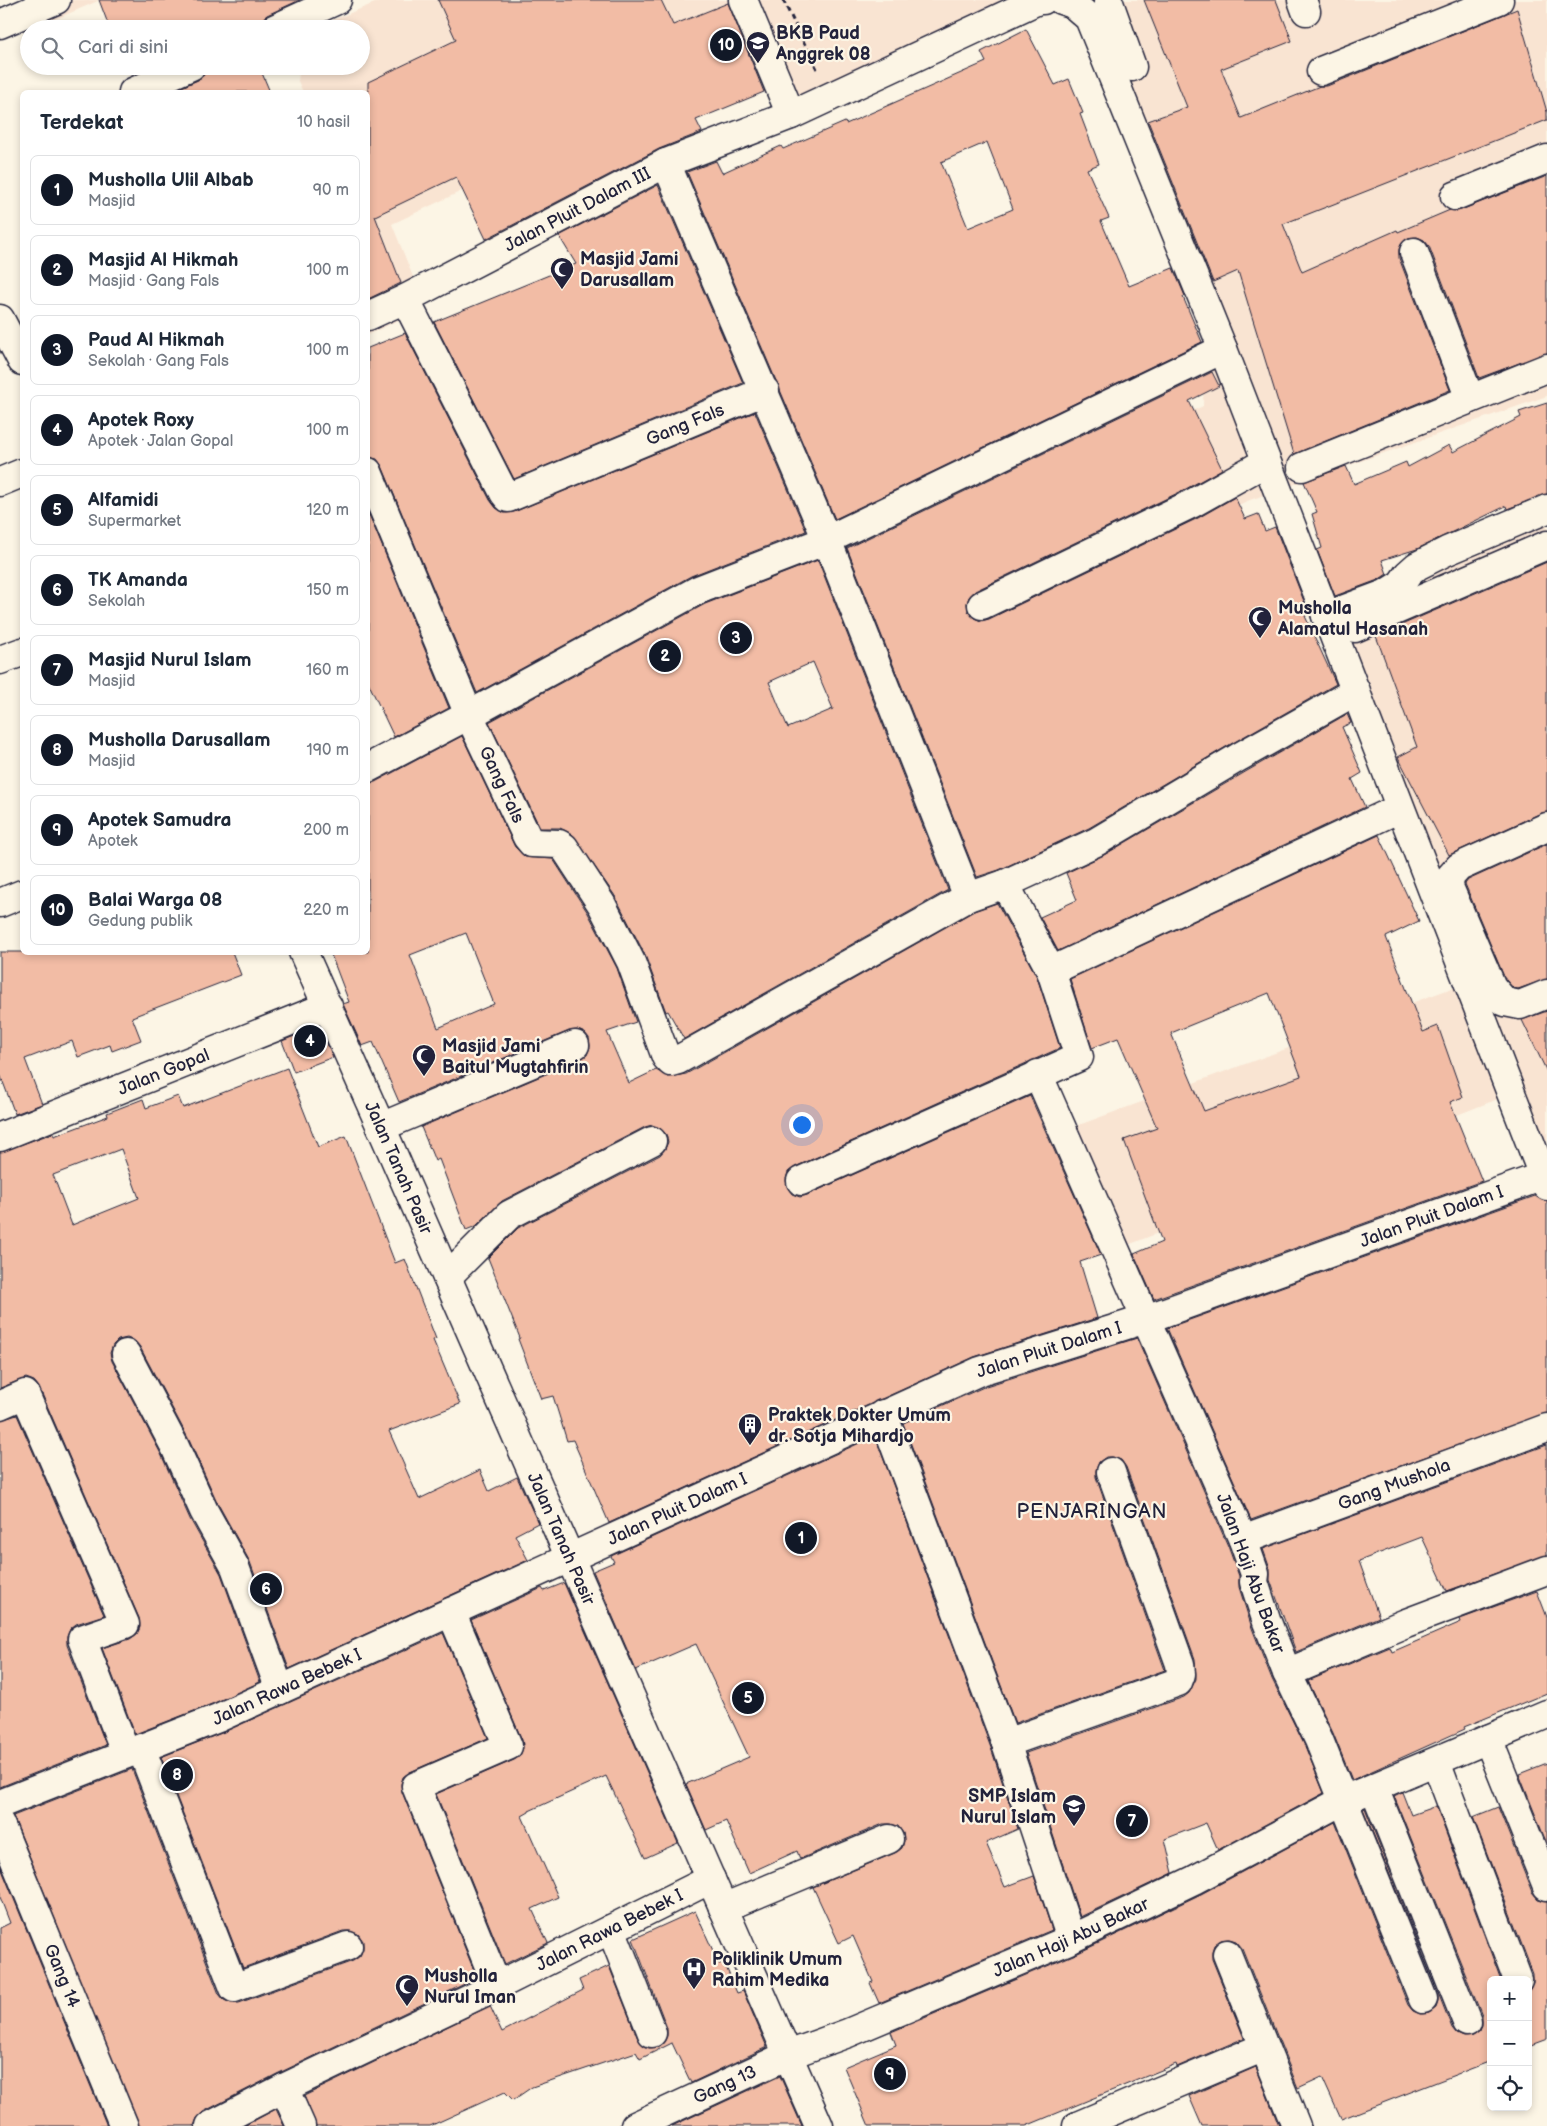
<!DOCTYPE html>
<html lang="id">
<head>
<meta charset="utf-8">
<style>
  :root { --surface:#fff; --page:#f2f2f3; --text:#1f2937; --muted:#747a83; --line:#e0e1e3; --accent:#111827 }
  body { margin:0; font-family:"Balsamiq Sans",sans-serif; background:var(--page); color:var(--text) }
  .controls { position:absolute; right:15px; bottom:15px; display:grid; overflow:hidden; border-radius:8px; box-shadow:0 2px 8px #0003 }
  .controls button { width:45px; height:45px; display:grid; place-items:center; padding:0; border:0; border-bottom:1px solid var(--line); background:var(--surface); color:var(--text); font:25px sans-serif }
  .you { position:absolute; left:801px; top:1124px; width:18px; height:18px; margin:-12px; border:4px solid #fff; border-radius:50%; background:#1a73e8; box-shadow:0 0 0 8px #1a73e833 }
  .badge { display:grid; place-items:center; width:32px; height:32px; border-radius:50%; background:var(--accent); color:#fff; font-size:16px; font-weight:700 }
  .pin { position:absolute; translate:-50% -50%; border:2px solid #fff; box-shadow:0 1px 5px #0006 }
  .list { margin:0; padding:0; list-style:none }
  h2 { display:flex; justify-content:space-between; align-items:center; height:65px; margin:0; padding:0 20px; font-size:21px }
  h2 small { font-size:16px; font-weight:400; color:var(--muted) }
  .list li { display:grid; grid-template-columns:32px 1fr auto; gap:15px; align-items:center; box-sizing:border-box; height:70px; margin:0 10px 10px; padding:0 10px; border:1px solid var(--line); border-radius:8px }
  .list b { display:block; font-size:19px; white-space:nowrap }
  .list p { margin:0; font-size:16px; white-space:nowrap; color:var(--muted) }
  .list em { font-size:16px; font-style:normal; color:var(--muted) }
  .icon { flex:none; width:28px; height:28px; fill:none; stroke:currentColor; stroke-width:2; stroke-linecap:round; stroke-linejoin:round }
  .map { position:relative; flex:none; width:1547px; height:2126px; overflow:hidden }
  .search { position:absolute; background:var(--surface); box-shadow:0 2px 8px #0003; left:20px; top:20px; width:350px; height:55px; display:flex; align-items:center; gap:12px; box-sizing:border-box; padding:0 18px; border-radius:28px; color:var(--muted); font-size:19px }
  .panel { position:absolute; background:var(--surface); box-shadow:0 2px 8px #0003; left:20px; top:90px; width:350px; height:865px; border-radius:8px }
  .map>svg:first-child { display:block }
  .built { fill:#f9e4d2 }
  .building { fill:#f2bca5; stroke:#22223b; fill-rule:evenodd }
  .lines { fill:none; stroke-linecap:round; stroke-linejoin:round }
  .minor-casing { stroke:#22223b; stroke-width:31 }
  .path { stroke:#22223b; stroke-width:3; stroke-dasharray:5 4; stroke-linecap:butt }
  .minor { stroke:#fcf5e5; stroke-width:28 }
  .labels { text-anchor:middle; stroke-width:4.5; stroke-linejoin:round; paint-order:stroke }
  .poi-label { font-size:18px; font-weight:bold; fill:#22223b; stroke:#fcf5e5; text-anchor:start }
  .street-label { font-size:18px; fill:#22223b; stroke:#fcf5e5 }
  .quarter-label { font-size:20px; letter-spacing:1px; fill:#22223b; stroke:#fcf5e5 }
</style>
</head>
<body>
<div class="map">
<svg width="1547" height="2126" viewBox="0 0 1547 2126">
  <rect width="100%" height="100%" fill="#fcf5e5"/>
  <filter id="ink" filterUnits="userSpaceOnUse"><feTurbulence type="fractalNoise" baseFrequency=".02" numOctaves="2"/><feDisplacementMap in="SourceGraphic" scale="10" xChannelSelector="R" yChannelSelector="G"/><feConvolveMatrix kernelMatrix="1 2 1 2 8 2 1 2 1" color-interpolation-filters="sRGB"/></filter>
  <g filter="url(#ink)">
    <g class="built">
      <polygon points="37,0 100,0 47,23"/>
      <polygon points="382,0 1008,0 797,127 766,47 392,224 425,307 368,335 368,92 303,92 298,81 300,66 361,66 361,29 311,29"/>
      <polygon points="1100,0 1547,0 1547,396 1247,501 987,623 943,528 1203,406 1206,296"/>
      <polygon points="1547,519 1547,1152 1523,1089 1128,1245 1076,1126 1474,980 1397,756 1340,613"/>
    </g>
    <g class="building">
      <polygon points="99,0 300,0 267,15 261,20 259,29 110,29"/>
      <polygon points="438,0 661,0 673,25 728,3 764,92 696,120 702,132 659,149 486,239 456,177 375,216 401,283 368,299 368,82 456,40"/>
      <polygon points="1144,0 1276,0 1292,41 1221,69 1241,118 1320,86 1327,86 1517,9 1547,112 1547,120 1283,224 1302,272 1397,230 1398,232 1450,210 1461,210 1547,176 1547,353 1479,378 1429,246 1424,240 1417,237 1408,238 1402,243 1399,249 1399,258 1450,390 1294,454 1238,271 1213,282 1148,121 1187,107"/>
      <path d="M1026 29 1055 85 1069 79 1083 113 1080 114 1099 164 1087 169 1109 218 1101 221 1129 286 1173 268 1185 296 1183 297 1202 342 835 519 687 172 716 161 722 173 781 146 783 149 845 122 846 124 986 62 981 52ZM987 142 1013 209 968 228 941 162Z"/>
      <polygon points="135,66 152,66 138,73"/>
      <polygon points="206,66 259,66 270,92 170,92 198,80 204,75"/>
      <polygon points="658,185 743,383 514,479 434,322 576,264 559,236"/>
      <polygon points="405,333 490,500 496,508 504,513 514,512 755,412 806,531 691,576 477,693 382,466 377,459 368,457 368,348"/>
      <polygon points="1212,372 1219,386 1189,401 1222,469 1184,490 975,591 969,597 967,603 968,611 974,618 981,621 989,619 1198,518 1235,497 1245,519 1258,514 1265,531 1275,527 1309,614 1305,616 1336,684 1231,744 1089,828 999,870 977,877 847,548"/>
      <polygon points="1547,403 1547,494 1507,509 1506,506 1417,549 1382,560 1387,574 1378,580 1335,596 1317,550 1322,548 1312,514 1317,512 1304,482 1346,466 1354,484 1406,462 1408,467 1449,445 1453,452 1521,417 1519,412"/>
      <polygon points="368,512 449,708 394,737 368,682"/>
      <path d="M818 560 948 890 684 1039 668 1011 666 1012 645 955 615 896 572 834 560 828H540L489 722 705 604ZM813 662 833 709 788 728 769 682Z"/>
      <polygon points="1547,562 1547,812 1541,813 1449,855 1398,757 1417,747 1376,636"/>
      <polygon points="1347,714 1351,723 1342,727 1362,773 1352,779 1365,807 1058,951 1040,917 1077,900 1066,873 1104,855 1247,771"/>
      <path d="M462 736 515 847 525 857 553 859 588 913 617 968 636 1022 607 1032 629 1083 656 1070 668 1077 686 1074 974 911 997 903 1037 977 1060 1048 795 1167 788 1172 786 1179 787 1187 792 1194 800 1197 807 1195 1030 1096 1101 1255 1080 1262 1097 1318 974 1357 609 1523 573 1440 567 1441 553 1396 541 1399 518 1339 520 1338 488 1258 518 1228 660 1155 665 1149 668 1142 666 1134 660 1128 652 1125 645 1127 502 1201 476 1226 466 1230 439 1159 435 1161 421 1127 581 1059 587 1055 590 1047 589 1038 585 1033 577 1030 569 1031 399 1102 373 1042 362 1046 343 1004 349 1002 330 952H368V784L375 782ZM466 933 494 1004 438 1028 410 955Z"/>
      <path d="M1379 835 1419 921 1386 937 1423 1032 1438 1026 1463 1097 1450 1102 1482 1181 1154 1299 1134 1254 1162 1242 1124 1140 1157 1128 1118 1038 1092 1048 1070 979ZM1269 993 1301 1076 1204 1111 1171 1033Z"/>
      <polygon points="1547,844 1547,979 1518,989 1513,988 1505,979 1465,884 1468,880"/>
      <polygon points="0,952 232,952 241,975 132,1017 141,1040 112,1051 110,1045 78,1057 72,1041 25,1059 42,1104 15,1114 0,1074"/>
      <polygon points="1547,1011 1547,1072 1522,1020"/>
      <polygon points="319,1026 333,1057 294,1072 282,1041"/>
      <path d="M287 1068 318 1147 346 1136 395 1263 405 1259 436 1339 433 1340 460 1404 389 1431 419 1499 480 1470 489 1491 517 1477 538 1523 515 1535 528 1560 289 1669 250 1562 218 1504 189 1440 140 1347 135 1341 127 1338 118 1340 113 1345 110 1353 112 1361 161 1454 190 1519 221 1574 260 1682 212 1704 135 1734 102 1648 130 1639 137 1634 140 1627 139 1618 39 1387 34 1381 26 1378 0 1388V1152L53 1133 54 1136 108 1116 107 1113 143 1099 146 1108 178 1096 183 1108ZM121 1149 139 1198 72 1225 53 1175Z"/>
      <polygon points="1535,1196 1547,1201 1547,1413 1251,1520 1167,1328"/>
      <polygon points="1137,1338 1228,1546 1239,1576 1239,1587 1252,1628 1272,1679 1305,1746 1324,1793 1218,1850 1206,1823 1165,1839 1173,1873 1080,1917 1026,1753 1184,1697 1189,1693 1196,1679 1195,1659 1126,1467 1121,1460 1113,1457 1106,1457 1099,1462 1096,1470 1096,1477 1165,1670 1015,1723 903,1423 986,1386"/>
      <polygon points="17,1415 104,1615 76,1624 70,1629 67,1637 67,1645 106,1745 0,1787 0,1420"/>
      <polygon points="875,1436 991,1748 1018,1829 986,1843 1005,1887 1034,1876 1052,1930 879,2003 870,1983 873,1982 853,1936 839,1943 813,1887 895,1853 902,1848 904,1841 903,1833 898,1826 891,1824 883,1824 800,1859 797,1851 749,1873 726,1821 706,1830 686,1784 749,1757 696,1644 636,1670 593,1571 614,1562 611,1556"/>
      <polygon points="1547,1445 1547,1555 1447,1591 1422,1537 1359,1561 1379,1617 1296,1652 1270,1580 1270,1569 1263,1549"/>
      <polygon points="564,1583 678,1843 645,1858 606,1776 529,1811 529,1812 522,1816 558,1897 532,1909 548,1943 505,1964 436,1794 514,1760 520,1756 523,1748 522,1740 471,1620 542,1588 544,1591"/>
      <polygon points="1537,1591 1547,1617 1547,1693 1464,1727 1465,1729 1352,1780 1333,1733 1308,1681 1390,1647 1392,1652 1461,1622 1460,1619"/>
      <polygon points="443,1633 488,1738 410,1772 403,1777 401,1784 402,1792 477,1978 277,2074 203,2112 197,2118 194,2126 139,2126 13,1816 132,1769 219,1994 224,2000 231,2003 239,2003 353,1961 360,1956 363,1949 363,1941 358,1934 350,1931 343,1931 243,1968 161,1757 224,1732"/>
      <polygon points="1547,1763 1547,1844 1519,1774"/>
      <polygon points="1402,1792 1411,1815 1436,1806 1501,1980 1491,1980 1491,2061 1341,2119 1322,2077 1298,2088 1242,1948 1236,1941 1229,1939 1221,1940 1214,1945 1212,1951 1212,1959 1244,2038 1177,2067 1176,2064 1026,2126 869,2126 844,2067 896,2045 891,2032 1078,1953 1201,1894 1335,1822 1408,2005 1413,2011 1420,2014 1429,2013 1436,2008 1438,2002 1438,1993 1363,1809 1365,1808 1452,2028 1457,2034 1464,2037 1473,2036 1480,2031 1482,2025 1482,2016 1394,1796"/>
      <polygon points="1498,1807 1532,1892 1538,1899 1547,1901 1547,2040 1528,2047 1528,1991 1533,1983 1533,1974 1473,1817"/>
      <polygon points="0,1865 107,2126 0,2126 0,1928 10,1923 0,1897"/>
      <polygon points="695,1911 719,1964 724,1962 737,1993 743,1991 767,2047 691,2083 672,2043 640,2059 636,2052 532,2087 513,2100 505,2092 430,2126 316,2126 304,2096 490,2006 502,2032 583,1990 579,1980 609,1966 638,2039 643,2045 649,2048 658,2047 664,2042 667,2036 667,2028 633,1939"/>
      <polygon points="1256,2067 1279,2126 1202,2126 1189,2096"/>
      <polygon points="780,2076 802,2126 672,2126"/>
      <polygon points="276,2109 284,2126 244,2126"/>
    </g>
    <g class="lines">
      <g class="minor-casing">
        <g id="minor">
          <polyline points="743,0 791,115"/>
          <polyline points="1061,0 1073,4 1089,18 1223,349 1547,1186"/>
          <polyline points="1108,0 1132,67"/>
          <polyline points="1302,0 1306,11"/>
          <polyline points="0,24 56,0"/>
          <polyline points="274,29 337,0"/>
          <polyline points="1321,71 1499,0"/>
          <polyline points="133,92 191,66"/>
          <polyline points="666,163 827,540 968,897"/>
          <polyline points="1455,196 1547,159"/>
          <polyline points="1414,252 1470,399"/>
          <path id="s1" d="M405 299 504 493 508 498 765 391"/>
          <path id="s2" d="M368 316 405 299 666 163 791 115 1038 0H1043"/>
          <polyline points="0,319 22,361"/>
          <polyline points="1302,467 1547,368"/>
          <path id="s3" d="M368 472 469 715 527 837 532 843 559 844 564 847 602 905 631 962 666 1057 671 1062 678 1060 968 897 1005 884 1096 842 1239 757 1356 691"/>
          <polyline points="0,482 22,473"/>
          <polyline points="982,605 1191,504 1266,462"/>
          <polyline points="1326,616 1385,594 1401,584 1408,574 1417,566 1447,551 1547,509"/>
          <polyline points="1355,628 1547,545"/>
          <polyline points="0,660 22,652"/>
          <polyline points="368,768 469,715 698,590 827,540 1223,349"/>
          <polyline points="1547,827 1459,867 1450,877 1449,887 1492,987 1505,1002 1520,1005 1547,994"/>
          <polyline points="0,903 22,894"/>
          <path id="s4" d="M303 952 381 1127 819 2126"/>
          <polyline points="1051,971 1400,808"/>
          <polyline points="1038,1074 1243,1540 1255,1574 1254,1582 1267,1622 1287,1673 1319,1740 1423,1999"/>
          <polyline points="381,1127 575,1045"/>
          <path id="s5" d="M0 1137 328 1006"/>
          <polyline points="801,1181 1079,1057 1051,971 1005,884"/>
          <polyline points="447,1277 509,1215 652,1141"/>
          <polyline points="126,1354 175,1447 204,1511 235,1567 280,1690"/>
          <polyline points="0,1405 25,1394 125,1624 82,1639 126,1754"/>
          <polyline points="883,1414 1006,1743 1071,1939"/>
          <path id="s6" d="M1243 1540 1547 1428"/>
          <polyline points="451,1612 508,1746 416,1786 497,1986"/>
          <polyline points="1287,1673 1406,1623 1547,1570"/>
          <polyline points="1488,1739 1547,1886"/>
          <polyline points="1006,1743 1178,1682 1181,1674 1180,1664 1111,1472"/>
          <polyline points="141,1748 234,1988 348,1946"/>
          <polyline points="1436,1762 1518,1980"/>
          <polyline points="1374,1788 1467,2022"/>
          <path id="s7" d="M0 1804 218 1718 980 1371 1146 1319 1543 1176"/>
          <path id="s8" d="M0 1824 124 2126"/>
          <polyline points="723,1908 889,1839"/>
          <polyline points="611,1929 652,2033"/>
          <polyline points="1227,1954 1296,2126"/>
          <polyline points="284,2088 301,2126"/>
          <path id="s9" d="M210 2126 284 2088 497 1986 711 1879"/>
          <path id="s10" d="M635 2126 788 2055 848 2033 1071 1939 1194 1880 1344 1800 1547 1714"/>
          <polyline points="1077,2126 1264,2047"/>
        </g>
      </g>
      <polyline class="path" points="783,0 817,69"/>
      <use href="#minor" class="minor"/>
    </g>
  </g>
  <defs>
    <g id="school-pin" transform="scale(1.25)"><path d="M0 17L-7.5 6A9.5 9.5 0 1 1 7.5 6Z" fill="#22223b" stroke="#fcf5e5"/><path d="M0-5L7-2L0 1L-7-2ZM-4 1L0 2.5L4 1V4Q0 6-4 4Z" fill="#fff"/></g>
    <g id="mosque-pin" transform="scale(1.25)"><path d="M0 17L-7.5 6A9.5 9.5 0 1 1 7.5 6Z" fill="#22223b" stroke="#fcf5e5"/><path d="M3.5-4.9A6 6 0 1 0 3.5 4.9A5 5 0 1 1 3.5-4.9Z" fill="#fff"/></g>
    <g id="building-pin" transform="scale(1.25)"><path d="M0 17L-7.5 6A9.5 9.5 0 1 1 7.5 6Z" fill="#22223b" stroke="#fcf5e5"/><path d="M-4-6H4V6H1V3H-1V6H-4ZM-2.5-4.3h1.7v1.8h-1.7ZM.8-4.3h1.7v1.8H.8ZM-2.5-1h1.7V.8h-1.7ZM.8-1h1.7V.8H.8Z" fill="#fff"/></g>
    <g id="hospital-pin" transform="scale(1.25)"><path d="M0 17L-7.5 6A9.5 9.5 0 1 1 7.5 6Z" fill="#22223b" stroke="#fcf5e5"/><path d="M-5-5h3v3.5h4V-5h3V5h-3V1.5h-4V5h-3Z" fill="#fff"/></g>
  </defs>
  <g fill-rule="evenodd">
    <use href="#school-pin" x="758" y="43"/>
    <use href="#mosque-pin" x="562" y="269"/>
    <use href="#mosque-pin" x="1260" y="618"/>
    <use href="#mosque-pin" x="424" y="1056"/>
    <use href="#building-pin" x="750" y="1425"/>
    <use href="#school-pin" x="1074" y="1806"/>
    <use href="#hospital-pin" x="694" y="1969"/>
    <use href="#mosque-pin" x="407" y="1986"/>
  </g>
  <g class="labels">
    <g class="poi-label">
      <text x="776" y="39">BKB Paud<tspan x="776" dy="21">Anggrek 08</tspan></text>
      <text x="580" y="265">Masjid Jami<tspan x="580" dy="21">Darusallam</tspan></text>
      <text x="1278" y="614">Musholla<tspan x="1278" dy="21">Alamatul Hasanah</tspan></text>
      <text x="442" y="1052">Masjid Jami<tspan x="442" dy="21">Baitul Mugtahfirin</tspan></text>
      <text x="768" y="1421">Praktek Dokter Umum<tspan x="768" dy="21">dr. Sotja Mihardjo</tspan></text>
      <text x="1056" y="1802" text-anchor="end">SMP Islam<tspan x="1056" dy="21">Nurul Islam</tspan></text>
      <text x="712" y="1965">Poliklinik Umum<tspan x="712" dy="21">Rahim Medika</tspan></text>
      <text x="424" y="1982">Musholla<tspan x="424" dy="21">Nurul Iman</tspan></text>
    </g>
    <g class="street-label">
      <text dy="6" stroke="none"><textPath href="#s2" startOffset="235">Jalan Pluit Dalam III</textPath></text>
      <text dy="6" stroke="none"><textPath href="#s1" startOffset="416">Gang Fals</textPath></text>
      <text dy="6" stroke="none"><textPath href="#s3" startOffset="340">Gang Fals</textPath></text>
      <text dy="6" stroke="none"><textPath href="#s5" startOffset="176">Jalan Gopal</textPath></text>
      <text dy="6" stroke="none"><textPath href="#s4" startOffset="236">Jalan Tanah Pasir</textPath></text>
      <text dy="6" stroke="none"><textPath href="#s7" startOffset="1549">Jalan Pluit Dalam I</textPath></text>
      <text dy="6" stroke="none"><textPath href="#s7" startOffset="1144">Jalan Pluit Dalam I</textPath></text>
      <text dy="6" stroke="none"><textPath href="#s6" startOffset="161">Gang Mushola</textPath></text>
      <text dy="6" stroke="none"><textPath href="#s7" startOffset="739">Jalan Pluit Dalam I</textPath></text>
      <text dy="6" stroke="none"><textPath href="#s4" startOffset="641">Jalan Tanah Pasir</textPath></text>
      <text transform="translate(1251 1573) rotate(70)" y="6">Jalan Haji Abu Bakar</text>
      <text dy="6" stroke="none"><textPath href="#s7" startOffset="310">Jalan Rawa Bebek I</textPath></text>
      <text dy="6" stroke="none"><textPath href="#s9" startOffset="445">Jalan Rawa Bebek I</textPath></text>
      <text dy="6" stroke="none"><textPath href="#s10" startOffset="475">Jalan Haji Abu Bakar</textPath></text>
      <text dy="6" stroke="none"><textPath href="#s8" startOffset="164">Gang 14</textPath></text>
      <text dy="6" stroke="none"><textPath href="#s10" startOffset="99">Gang 13</textPath></text>
    </g>
    <g class="quarter-label">
      <text x="1092" y="1518">PENJARINGAN</text>
    </g>
  </g>
</svg>
<div class="controls">
<button>+</button>
<button>−</button>
<button><svg class="icon" aria-label="locate" viewBox="0 0 24 24"><circle cx="12" cy="12" r="6"/><path d="M12 2v4M12 18v4M2 12h4M18 12h4"/></svg></button>
</div>
<div class="you"></div>
<div class="pin badge" style="left:801px;top:1538px">1</div>
<div class="pin badge" style="left:665px;top:656px">2</div>
<div class="pin badge" style="left:736px;top:638px">3</div>
<div class="pin badge" style="left:310px;top:1041px">4</div>
<div class="pin badge" style="left:748px;top:1698px">5</div>
<div class="pin badge" style="left:266px;top:1589px">6</div>
<div class="pin badge" style="left:1132px;top:1821px">7</div>
<div class="pin badge" style="left:177px;top:1775px">8</div>
<div class="pin badge" style="left:890px;top:2074px">9</div>
<div class="pin badge" style="left:726px;top:45px">10</div>
<div class="search"><svg class="icon" aria-label="search" viewBox="0 0 24 24"><circle cx="10" cy="10" r="6"/><path d="M15 15l6 6"/></svg>Cari di sini</div>
<section class="panel">
<h2>Terdekat<small>10 hasil</small></h2>
<ul class="list">
<li><span class="badge">1</span><div><b>Musholla Ulil Albab</b><p>Masjid</p></div><em>90 m</em></li>
<li><span class="badge">2</span><div><b>Masjid Al Hikmah</b><p>Masjid · Gang Fals</p></div><em>100 m</em></li>
<li><span class="badge">3</span><div><b>Paud Al Hikmah</b><p>Sekolah · Gang Fals</p></div><em>100 m</em></li>
<li><span class="badge">4</span><div><b>Apotek Roxy</b><p>Apotek · Jalan Gopal</p></div><em>100 m</em></li>
<li><span class="badge">5</span><div><b>Alfamidi</b><p>Supermarket</p></div><em>120 m</em></li>
<li><span class="badge">6</span><div><b>TK Amanda</b><p>Sekolah</p></div><em>150 m</em></li>
<li><span class="badge">7</span><div><b>Masjid Nurul Islam</b><p>Masjid</p></div><em>160 m</em></li>
<li><span class="badge">8</span><div><b>Musholla Darusallam</b><p>Masjid</p></div><em>190 m</em></li>
<li><span class="badge">9</span><div><b>Apotek Samudra</b><p>Apotek</p></div><em>200 m</em></li>
<li><span class="badge">10</span><div><b>Balai Warga 08</b><p>Gedung publik</p></div><em>220 m</em></li>
</ul>
</section>
</div>
</body>
</html>
